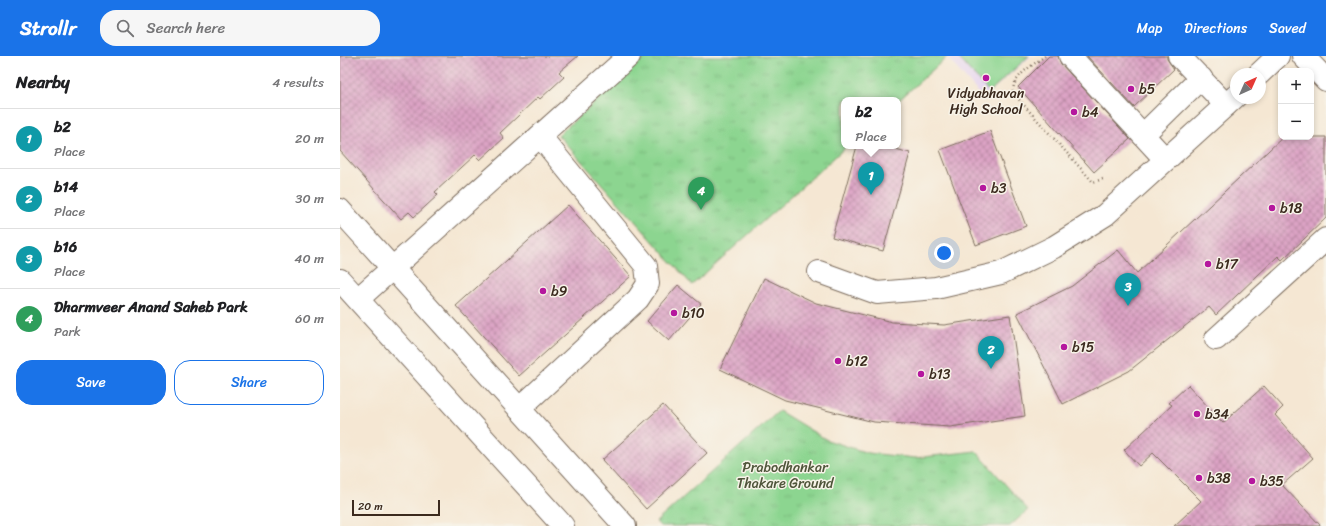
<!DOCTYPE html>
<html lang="en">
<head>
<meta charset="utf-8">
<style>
  :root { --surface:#fff; --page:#f6f6f6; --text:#202124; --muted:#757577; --line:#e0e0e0; --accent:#1a73e8 }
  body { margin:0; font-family:Sriracha,sans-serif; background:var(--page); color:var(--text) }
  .controls { position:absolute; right:12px; top:12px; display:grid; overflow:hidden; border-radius:8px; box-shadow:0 2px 6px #0003 }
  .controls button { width:36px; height:36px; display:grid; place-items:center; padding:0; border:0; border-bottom:1px solid var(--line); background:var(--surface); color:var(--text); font:20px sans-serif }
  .compass { position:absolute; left:890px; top:12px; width:36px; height:36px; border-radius:50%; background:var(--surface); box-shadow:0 2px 6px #0003; rotate:45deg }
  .scale { position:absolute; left:12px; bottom:10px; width:88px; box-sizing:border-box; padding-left:4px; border:2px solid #3b2a1e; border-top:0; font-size:11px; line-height:14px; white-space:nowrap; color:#3b2a1e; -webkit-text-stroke:3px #f7f3e8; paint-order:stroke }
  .you { position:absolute; left:604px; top:197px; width:14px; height:14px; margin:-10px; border:3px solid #fff; border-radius:50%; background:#1a73e8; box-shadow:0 0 0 6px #1a73e833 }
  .badge { display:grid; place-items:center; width:26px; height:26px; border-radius:50%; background:var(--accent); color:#fff; font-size:13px; font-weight:700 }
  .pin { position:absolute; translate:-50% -33px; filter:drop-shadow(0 1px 2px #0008) }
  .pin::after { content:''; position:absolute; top:21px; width:14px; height:12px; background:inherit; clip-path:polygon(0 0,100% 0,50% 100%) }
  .popup { position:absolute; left:501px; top:41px; width:60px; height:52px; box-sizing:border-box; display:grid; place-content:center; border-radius:8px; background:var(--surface); filter:drop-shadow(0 1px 3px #0005); font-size:13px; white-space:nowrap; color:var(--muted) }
  .popup b { font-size:15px; color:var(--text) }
  .popup::after { content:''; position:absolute; left:50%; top:100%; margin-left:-8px; border:8px solid transparent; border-top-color:var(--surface) }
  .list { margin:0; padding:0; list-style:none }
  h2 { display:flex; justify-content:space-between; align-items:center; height:52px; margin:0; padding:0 16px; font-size:17px }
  h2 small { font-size:13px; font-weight:400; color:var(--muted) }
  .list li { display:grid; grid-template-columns:26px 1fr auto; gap:12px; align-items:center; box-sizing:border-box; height:60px; padding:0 16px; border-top:1px solid var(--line) }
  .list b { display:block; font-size:15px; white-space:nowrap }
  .list p { margin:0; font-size:13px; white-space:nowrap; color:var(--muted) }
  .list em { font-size:13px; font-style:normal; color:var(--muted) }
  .actions { display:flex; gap:8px; padding:12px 16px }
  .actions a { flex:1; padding:9px 0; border:1px solid var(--accent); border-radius:16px; text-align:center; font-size:14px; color:var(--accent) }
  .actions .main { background:var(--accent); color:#fff }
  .icon { flex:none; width:22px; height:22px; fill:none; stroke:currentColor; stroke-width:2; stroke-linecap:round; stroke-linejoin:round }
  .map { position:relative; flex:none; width:986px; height:470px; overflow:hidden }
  header { display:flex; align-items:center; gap:24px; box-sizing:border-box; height:56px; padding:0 20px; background:var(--accent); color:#fff }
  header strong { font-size:19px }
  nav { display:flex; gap:22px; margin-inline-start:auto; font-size:14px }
  .search { width:280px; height:36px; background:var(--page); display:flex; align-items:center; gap:10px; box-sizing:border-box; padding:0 14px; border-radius:16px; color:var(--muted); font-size:15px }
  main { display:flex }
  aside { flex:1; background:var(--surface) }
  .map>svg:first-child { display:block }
  .built { fill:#e5d3f1 }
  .park { fill:url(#park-tufts); stroke:#648057 }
  .pitch { fill:#8cd590; stroke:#648057 }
  .building { fill:url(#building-cross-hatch) }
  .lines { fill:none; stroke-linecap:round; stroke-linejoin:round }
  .street-casing { stroke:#7c6c5d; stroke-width:24 }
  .secondary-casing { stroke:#7c6c5d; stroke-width:24 }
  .path { stroke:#7c6c5d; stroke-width:2.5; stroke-dasharray:1 3; stroke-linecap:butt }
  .street { stroke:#fff; stroke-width:22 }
  .secondary { stroke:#fff; stroke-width:22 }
  .poi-dot { fill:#b5179e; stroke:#f7f3e8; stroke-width:1.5 }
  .labels { text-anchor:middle; stroke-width:3; stroke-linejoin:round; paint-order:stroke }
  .poi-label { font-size:14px; fill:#3b2a1e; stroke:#f7f3e8; text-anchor:start }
  .park-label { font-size:14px; fill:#4f553a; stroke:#f7f3e8 }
</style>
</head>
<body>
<header>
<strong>Strollr</strong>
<div class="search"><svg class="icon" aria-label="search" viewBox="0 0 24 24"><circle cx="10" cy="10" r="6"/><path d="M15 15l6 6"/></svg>Search here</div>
<nav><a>Map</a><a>Directions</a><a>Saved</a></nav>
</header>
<main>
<aside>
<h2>Nearby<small>4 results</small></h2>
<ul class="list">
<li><span class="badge" style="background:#0f9aa8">1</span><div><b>b2</b><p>Place</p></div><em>20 m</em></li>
<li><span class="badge" style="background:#0f9aa8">2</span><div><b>b14</b><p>Place</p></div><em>30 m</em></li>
<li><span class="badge" style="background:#0f9aa8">3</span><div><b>b16</b><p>Place</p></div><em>40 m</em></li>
<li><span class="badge" style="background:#2e9e5b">4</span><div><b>Dharmveer Anand Saheb Park</b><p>Park</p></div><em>60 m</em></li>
</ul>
<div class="actions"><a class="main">Save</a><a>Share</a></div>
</aside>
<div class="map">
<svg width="986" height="470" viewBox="0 0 986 470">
  <defs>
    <pattern id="park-tufts" width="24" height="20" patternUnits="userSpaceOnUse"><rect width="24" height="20" fill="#8cd590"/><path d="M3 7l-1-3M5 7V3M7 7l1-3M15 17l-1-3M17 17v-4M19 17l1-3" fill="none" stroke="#7ab77c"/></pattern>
    <pattern id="building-cross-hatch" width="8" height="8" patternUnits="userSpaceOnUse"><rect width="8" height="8" fill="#dca3c5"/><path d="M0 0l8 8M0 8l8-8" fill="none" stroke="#b4859f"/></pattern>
  </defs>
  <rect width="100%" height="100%" fill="#f7f3e8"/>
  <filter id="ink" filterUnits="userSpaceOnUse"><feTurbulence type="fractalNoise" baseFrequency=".025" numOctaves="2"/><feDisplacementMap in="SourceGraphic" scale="8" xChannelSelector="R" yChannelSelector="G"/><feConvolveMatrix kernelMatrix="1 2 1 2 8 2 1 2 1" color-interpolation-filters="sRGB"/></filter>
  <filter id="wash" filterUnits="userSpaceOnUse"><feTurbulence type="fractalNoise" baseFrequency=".012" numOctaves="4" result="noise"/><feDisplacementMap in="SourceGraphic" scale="16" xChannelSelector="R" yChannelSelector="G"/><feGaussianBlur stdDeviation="0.9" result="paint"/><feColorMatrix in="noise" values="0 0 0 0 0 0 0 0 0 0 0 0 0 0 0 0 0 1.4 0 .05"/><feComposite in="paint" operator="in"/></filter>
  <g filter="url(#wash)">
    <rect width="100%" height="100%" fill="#f5e7d3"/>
    <polygon class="built" points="606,0 691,0 643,42"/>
    <g class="park">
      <polygon points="307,0 606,0 607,1 558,45 504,44 504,90 507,90 352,229 218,79"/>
      <polygon points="439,355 487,384 528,397 575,402 636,395 688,454 670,470 320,470 316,466"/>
    </g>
    <polygon class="pitch" points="617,0 689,0 649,36"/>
    <g id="blocks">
      <g class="building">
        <polygon points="0,0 238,0 219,16 224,21 200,43 198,41 160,77 164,82 140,104 135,99 95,136 98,139 74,161 69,156 61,163 0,95"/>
        <polygon points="709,0 718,0 721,8 790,83 754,116 678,31"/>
        <polygon points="747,0 827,0 827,3 834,13 794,51"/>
        <polygon points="650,75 686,170 636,189 600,94"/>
        <polygon points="943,81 986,81 986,162 942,204 938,200 876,259 869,251 789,315 723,348 677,257 732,230 778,194 797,217"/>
        <polygon points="517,90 545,90 570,97 543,195 492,181"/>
        <polygon points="228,149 291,220 179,320 116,250"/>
        <polygon points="424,222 476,247 552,266 604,269 670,259 685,360 610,371 534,366 445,344 380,313"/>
        <polygon points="338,229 361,248 329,285 307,265"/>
        <polygon points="848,329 883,367 924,330 943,351 935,359 973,402 942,429 981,470 834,470 861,445 813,397 799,410 784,394 832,349 829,347"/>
        <polygon points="323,349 367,397 306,453 262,404"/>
      </g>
    </g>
  </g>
  <g filter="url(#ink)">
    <use href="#blocks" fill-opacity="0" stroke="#7c6c5d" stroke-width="1"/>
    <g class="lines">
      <g class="street-casing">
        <g id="street">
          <polyline points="730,0 825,103"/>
          <polyline points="839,0 886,49"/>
          <polyline points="963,0 986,24"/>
          <polyline points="919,18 938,0"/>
          <polyline points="803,79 861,22"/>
          <polyline points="479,216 537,237 596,232 661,217 714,191 765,159 896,40"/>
          <polyline points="18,243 289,0"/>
          <polyline points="876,283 986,183"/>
          <polyline points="179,353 298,243 308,228 306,210 200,80"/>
        </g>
      </g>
      <g class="secondary-casing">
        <g id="secondary">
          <polyline points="0,154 285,470"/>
          <polyline points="0,224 223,470"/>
        </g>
      </g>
      <path class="path" d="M705 0C692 10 672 20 673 37L753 126 763 123"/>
      <use href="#street" class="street"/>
      <use href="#secondary" class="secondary"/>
    </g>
  </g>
  <g class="poi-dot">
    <circle cx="646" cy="22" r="4"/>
    <circle cx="791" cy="33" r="4"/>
    <circle cx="734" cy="56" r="4"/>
    <circle cx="643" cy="132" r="4"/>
    <circle cx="932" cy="152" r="4"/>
    <circle cx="868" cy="208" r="4"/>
    <circle cx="203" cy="235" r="4"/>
    <circle cx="334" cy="257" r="4"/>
    <circle cx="724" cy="291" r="4"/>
    <circle cx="498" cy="305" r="4"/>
    <circle cx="581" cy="318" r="4"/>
    <circle cx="857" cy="358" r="4"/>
    <circle cx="859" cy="422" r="4"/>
    <circle cx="912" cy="425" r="4"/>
  </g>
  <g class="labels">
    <g class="poi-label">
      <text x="799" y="38">b5</text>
      <text x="646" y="42" text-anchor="middle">Vidyabhavan<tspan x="646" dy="16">High School</tspan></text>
      <text x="742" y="61">b4</text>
      <text x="651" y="137">b3</text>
      <text x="940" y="157">b18</text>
      <text x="876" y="213">b17</text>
      <text x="211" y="240">b9</text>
      <text x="342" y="262">b10</text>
      <text x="732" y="296">b15</text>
      <text x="506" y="310">b12</text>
      <text x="589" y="323">b13</text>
      <text x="865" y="363">b34</text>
      <text x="867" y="427">b38</text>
      <text x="920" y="430">b35</text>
    </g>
    <g class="park-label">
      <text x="445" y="416">Prabodhankar<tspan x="445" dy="16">Thakare Ground</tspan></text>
    </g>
  </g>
</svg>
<div class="controls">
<button>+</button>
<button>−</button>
</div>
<svg class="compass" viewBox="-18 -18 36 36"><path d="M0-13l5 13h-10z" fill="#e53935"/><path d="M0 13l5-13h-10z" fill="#757577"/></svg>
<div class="scale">20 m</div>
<div class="you"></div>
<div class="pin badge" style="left:531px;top:139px;background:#0f9aa8">1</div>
<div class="popup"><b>b2</b>Place</div>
<div class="pin badge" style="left:651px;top:313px;background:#0f9aa8">2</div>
<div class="pin badge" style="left:788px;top:250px;background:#0f9aa8">3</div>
<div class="pin badge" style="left:361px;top:154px;background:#2e9e5b">4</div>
</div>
</main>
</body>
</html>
